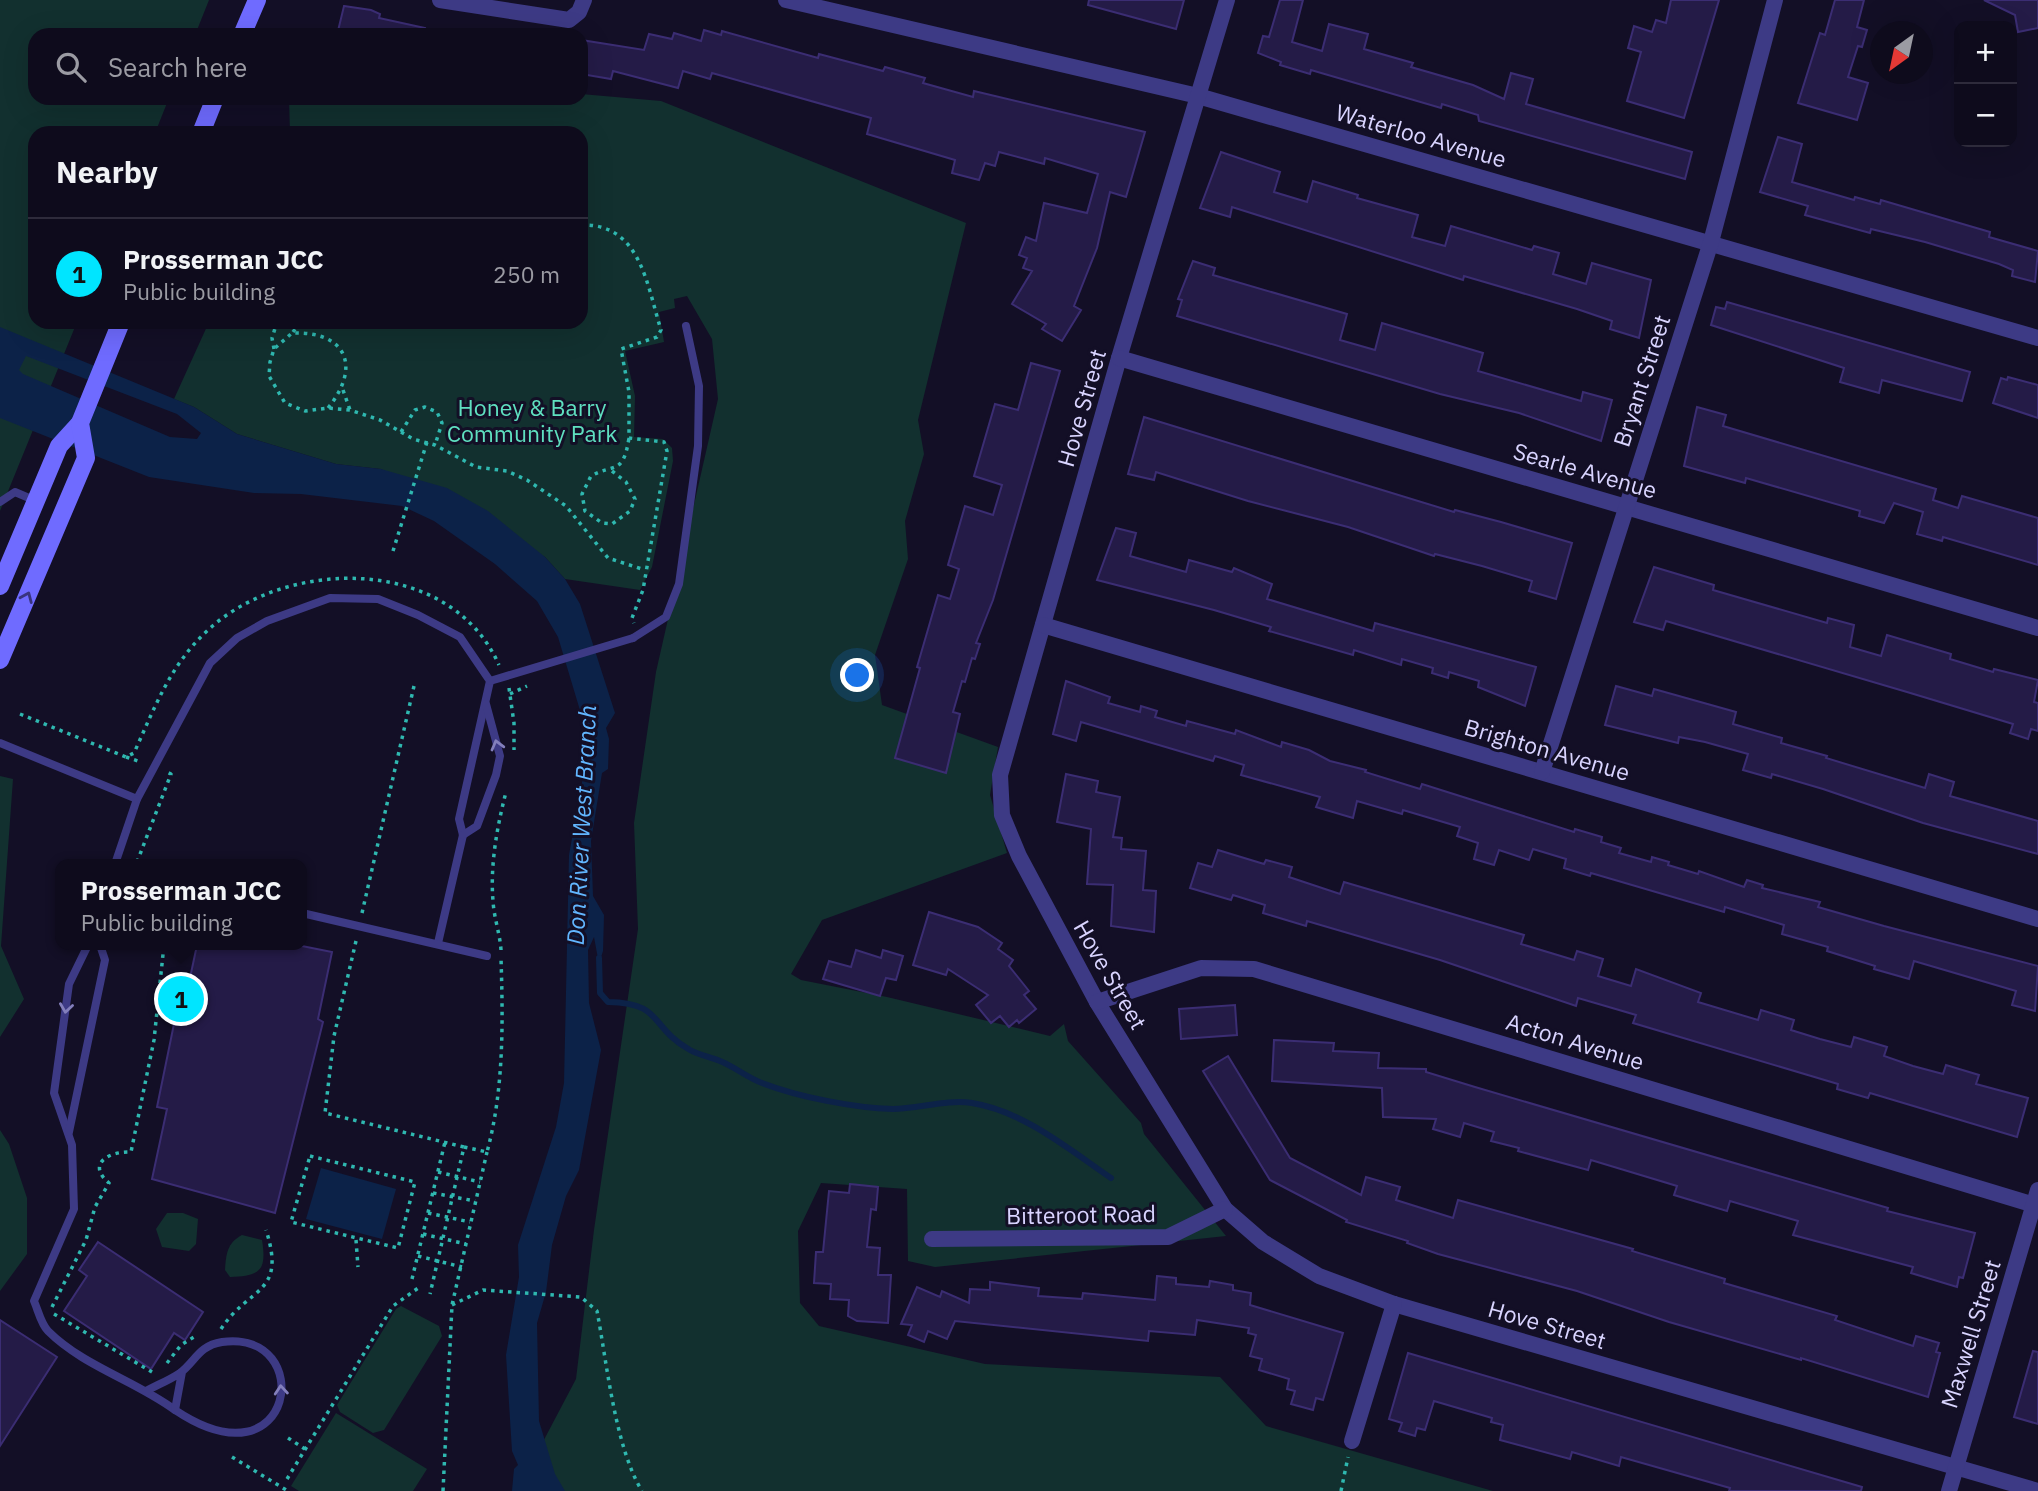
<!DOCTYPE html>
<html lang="en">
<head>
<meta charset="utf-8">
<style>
  :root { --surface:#0e0b1c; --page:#171425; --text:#f1f3f6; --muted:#9b9ba3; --line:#2e2b3b; --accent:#00e5ff }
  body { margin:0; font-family:"IBM Plex Sans",sans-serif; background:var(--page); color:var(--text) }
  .controls { position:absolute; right:21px; top:21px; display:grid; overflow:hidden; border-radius:14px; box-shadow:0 7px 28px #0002 }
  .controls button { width:63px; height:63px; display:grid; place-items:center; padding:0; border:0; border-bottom:2px solid var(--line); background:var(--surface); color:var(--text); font:35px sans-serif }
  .compass { position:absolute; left:1870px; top:21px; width:63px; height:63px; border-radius:50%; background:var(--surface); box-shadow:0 7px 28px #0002; rotate:213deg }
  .you { position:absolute; left:858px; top:676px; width:24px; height:24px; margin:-18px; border:5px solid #fff; border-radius:50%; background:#1a73e8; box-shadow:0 0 0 10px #1a73e833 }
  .badge { display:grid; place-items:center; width:46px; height:46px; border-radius:50%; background:var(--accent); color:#111; font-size:23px; font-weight:700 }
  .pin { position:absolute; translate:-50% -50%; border:4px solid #fff; box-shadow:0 2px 7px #0006 }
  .popup { position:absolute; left:55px; top:859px; width:252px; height:91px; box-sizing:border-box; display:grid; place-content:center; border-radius:14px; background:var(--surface); filter:drop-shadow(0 2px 5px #0005); font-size:23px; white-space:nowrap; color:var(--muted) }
  .popup b { font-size:26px; color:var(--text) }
  .popup::after { content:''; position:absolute; left:50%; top:100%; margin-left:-14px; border:14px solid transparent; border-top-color:var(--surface) }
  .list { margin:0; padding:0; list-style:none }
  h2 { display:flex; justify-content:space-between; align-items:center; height:91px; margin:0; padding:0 28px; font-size:30px }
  h2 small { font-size:23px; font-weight:400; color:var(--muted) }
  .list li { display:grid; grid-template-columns:46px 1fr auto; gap:21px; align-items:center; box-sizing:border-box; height:112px; padding:0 28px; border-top:2px solid var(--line) }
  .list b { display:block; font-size:26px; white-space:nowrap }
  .list p { margin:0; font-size:23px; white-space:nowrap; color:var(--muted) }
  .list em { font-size:23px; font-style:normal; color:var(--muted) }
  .icon { flex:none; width:38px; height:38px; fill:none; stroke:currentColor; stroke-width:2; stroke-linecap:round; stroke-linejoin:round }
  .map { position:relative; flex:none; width:2038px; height:1491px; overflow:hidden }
  .search { position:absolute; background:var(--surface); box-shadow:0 7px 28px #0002; left:28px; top:28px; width:560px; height:77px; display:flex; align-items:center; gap:18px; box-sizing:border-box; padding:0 24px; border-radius:21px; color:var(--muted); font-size:26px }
  .panel { position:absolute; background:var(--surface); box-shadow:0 7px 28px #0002; left:28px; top:126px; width:560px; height:203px; border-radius:21px }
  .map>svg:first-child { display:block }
  .green { fill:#12302f }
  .water { fill:#0c2248; fill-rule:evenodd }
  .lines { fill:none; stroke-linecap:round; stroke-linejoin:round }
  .stream { stroke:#0c2248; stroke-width:6 }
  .building { fill:#241b47; stroke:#3b2d73; stroke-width:2 }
  .path { stroke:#2fb8b0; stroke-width:3.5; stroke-dasharray:3.5 5; stroke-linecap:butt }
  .service { stroke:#3d3a85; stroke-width:8 }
  .minor { stroke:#3d3a85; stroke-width:16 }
  .secondary { stroke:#6f6bff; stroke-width:18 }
  .service-bridge { stroke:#3d3a85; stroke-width:8 }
  .oneway { stroke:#38347d }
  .oneway2 { stroke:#837fbc }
  .labels { text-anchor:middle; stroke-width:6; stroke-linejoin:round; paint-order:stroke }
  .street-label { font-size:23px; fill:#d9d4ff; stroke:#130f26 }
  .park-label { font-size:23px; fill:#5fe0c0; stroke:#130f26 }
  .water-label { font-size:24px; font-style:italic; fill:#62b6ff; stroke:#130f26 }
</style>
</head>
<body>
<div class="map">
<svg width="2038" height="1491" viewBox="0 0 2038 1491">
  <rect width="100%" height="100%" fill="#130f26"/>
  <g class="green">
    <polygon points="0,0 209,0 195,35 35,35 35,98 169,98 155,133 35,133 35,322 77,322 0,511"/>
    <polygon points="581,94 661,101 966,223 918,420 924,454 905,521 908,559 875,655 882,705 998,747 990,795 1007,853 822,920 791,974 801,980 887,997 1050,1036 1064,1024 1068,1041 1141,1123 1144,1134 1226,1236 935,1267 908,1261 907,1189 821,1183 798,1231 800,1303 819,1326 985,1364 1220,1377 1266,1426 1493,1491 517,1491 576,1379 594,1230 638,929 634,823 656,672 718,399 712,339 687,296 674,299 675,308 659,312 664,342 625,351 635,396 634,437 663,439 672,448 673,461 652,567 640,590 565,579 545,557 381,469 336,464 237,434 194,407 174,399 209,322 581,322 581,133 290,133 289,98 581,98"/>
    <polygon points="0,776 13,779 1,946 24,999 0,1037"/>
    <polygon points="0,1130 9,1144 27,1198 27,1254 0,1291"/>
    <polygon points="167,1213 183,1213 198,1219 196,1244 189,1251 162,1247 156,1229"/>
    <path d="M242 1235 262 1240C267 1271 260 1276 230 1277L225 1270C226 1254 227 1243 242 1235Z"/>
    <polygon points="401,1306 439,1326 442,1336 384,1430 373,1433 340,1412 337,1405 396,1309"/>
    <polygon points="336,1413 427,1469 413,1491 299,1491 291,1486"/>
  </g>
  <g class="water">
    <path d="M0 327 194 407 237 434 336 464 381 469 447 488 488 511 545 557 565 579 580 604 615 713 606 728 609 739 608 769 602 773 591 841 593 896 604 915 603 951 599 964 594 937 588 950 589 1003 601 1050 579 1170 566 1196 552 1245 546 1292 537 1323 539 1421 555 1474 565 1491H512L514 1469 518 1465 512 1451 506 1355 519 1277 518 1245 556 1127 564 1083 569 855 584 771 582 717 558 637 537 601 495 564 434 521 402 506 301 494 254 493 149 477 0 418ZM26 356 177 414 201 433 197 439 170 437 23 374 19 370Z"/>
    <polygon points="321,1168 396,1189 382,1239 306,1219"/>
  </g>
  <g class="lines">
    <path class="stream" d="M599 958 600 993 608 1002C664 1003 649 1027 690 1050 699 1055 710 1057 720 1061 735 1067 748 1078 762 1083 798 1097 855 1108 893 1109 918 1109 947 1099 972 1103 1023 1111 1070 1150 1111 1178"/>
  </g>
  <g class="building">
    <polygon points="1089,0 1184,0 1176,29 1088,5"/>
    <polygon points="1280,0 1303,0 1292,42 1322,51 1329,24 1368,34 1364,49 1413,63 1411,67 1473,85 1504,99 1511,73 1533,79 1526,104 1692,152 1685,179 1479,121 1478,115 1442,104 1441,108 1311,70 1310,74 1280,65 1281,62 1258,53 1263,36 1269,37"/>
    <polygon points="1671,0 1719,0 1684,118 1627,101 1641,52 1628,48 1634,26 1652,32 1656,20 1666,23"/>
    <polygon points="1835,0 1864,0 1857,27 1867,30 1862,47 1858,46 1848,77 1868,83 1857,120 1798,103 1820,33 1825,35"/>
    <polygon points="1984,0 2038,0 2038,28 2018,32 2015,15"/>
    <polygon points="344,6 371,10 380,14 379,18 425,28 424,35 337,35"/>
    <polygon points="704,30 721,35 722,31 818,58 819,54 883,71 885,67 925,78 923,83 973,97 974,91 1145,132 1126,197 1110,192 1097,248 1074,306 1081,310 1062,341 1042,329 1046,324 1012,304 1032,271 1023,268 1027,258 1019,255 1026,237 1036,241 1044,203 1087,213 1098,174 1045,158 1044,164 999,152 995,166 985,163 979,180 952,173 955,160 867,134 871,118 712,73 710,79 683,71 678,88 613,71 611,79 581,74 581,40 644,50 649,34 672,39 674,33 701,41"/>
    <polygon points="1778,137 1802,144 1792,182 1854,200 1855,197 1880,204 1881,200 1990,232 1989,237 2038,251 2035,282 2012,276 2013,270 1999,264 1925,242 1871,229 1870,233 1805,215 1808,206 1760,192"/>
    <polygon points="1221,152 1280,172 1274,192 1307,202 1313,181 1358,195 1357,198 1418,215 1412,237 1445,246 1451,226 1532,250 1534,246 1559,253 1553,274 1586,284 1592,263 1651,280 1639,338 1610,329 1612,321 1577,309 1464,276 1463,280 1232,207 1230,217 1200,208"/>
    <polygon points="1193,261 1215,268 1213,275 1347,314 1340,340 1375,350 1382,323 1483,353 1478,371 1581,401 1583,392 1612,400 1601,441 1519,413 1440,394 1177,316 1182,300 1178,299"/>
    <polygon points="1727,302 1970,372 1962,401 1882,380 1879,393 1840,382 1844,368 1711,325 1716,307 1725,309"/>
    <polygon points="1031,363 1060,371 993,600 976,643 980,644 975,659 972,658 965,682 962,681 953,712 960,714 946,773 895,758 920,668 917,667 938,595 950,599 959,569 948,565 965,506 993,515 1002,485 974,476 995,404 1018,410"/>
    <polygon points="2008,377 2038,385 2038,418 1993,403 2001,378 2007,380"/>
    <polygon points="1697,407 1726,415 1723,426 1936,489 1933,500 1958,508 1962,496 2038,518 2038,565 1943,537 1942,541 1917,534 1923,512 1894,503 1884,523 1859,516 1860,511 1746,478 1745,483 1684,466"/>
    <polygon points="1144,417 1454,512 1455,510 1501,522 1572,543 1556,599 1529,591 1532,581 1482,566 1435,554 1434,556 1348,527 1248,501 1156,472 1154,480 1128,474"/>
    <polygon points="1116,528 1136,533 1130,556 1186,572 1189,560 1232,572 1234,568 1272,584 1267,599 1373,631 1375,623 1536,667 1525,706 1478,687 1479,681 1449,672 1448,678 1432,673 1433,668 1402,659 1401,665 1354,650 1353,655 1269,631 1271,627 1214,610 1097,580"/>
    <polygon points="1654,567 1714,585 1713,590 1827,623 1828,618 1854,625 1850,647 1881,656 1887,635 1951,654 1950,659 1993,672 1994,669 2038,680 2034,702 2038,703 2038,731 2031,729 2028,739 2010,733 2013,724 1907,692 1666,621 1663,630 1634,622"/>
    <polygon points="1066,681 1110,697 1108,703 1140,712 1141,706 1157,711 1155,717 1186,726 1187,721 1235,734 1236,730 1281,747 1282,742 1309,750 1330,761 1366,770 1365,772 1420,789 1422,784 1574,832 1575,829 1602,837 1601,842 1621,848 1619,853 1651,862 1652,857 1669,862 1668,865 1698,874 1699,871 1744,887 1747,880 1763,885 1762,888 1820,902 1818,907 1884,926 2038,966 2035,1011 2012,1005 2016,991 1914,961 1909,979 1874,969 1875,966 1827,951 1828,947 1782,934 1784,925 1725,907 1724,912 1591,873 1590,876 1564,868 1566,859 1533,849 1529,860 1499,850 1494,865 1474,859 1478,843 1457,836 1460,827 1403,810 1402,814 1357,801 1353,818 1316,807 1320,797 1241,775 1244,765 1215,756 1213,761 1081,722 1076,741 1053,734"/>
    <polygon points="1616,686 1652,696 1654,689 1736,712 1733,724 1782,738 1781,743 1827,756 1826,758 1925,788 1929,774 1954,782 1950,796 2038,821 2038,854 1923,823 1823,789 1772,774 1771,778 1743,770 1748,754 1705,742 1679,737 1678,743 1605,725"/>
    <polygon points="1066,774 1098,781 1096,792 1120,797 1113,837 1122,838 1121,849 1146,851 1143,890 1156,891 1154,932 1111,926 1113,885 1087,884 1091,829 1057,822"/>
    <polygon points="1218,850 1264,864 1266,860 1292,867 1289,877 1340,894 1344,882 1524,935 1521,944 1574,960 1577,951 1603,959 1598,976 1631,986 1636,969 1701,993 1698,1002 1758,1020 1761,1010 1794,1020 1791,1030 1820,1039 1851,1047 1854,1037 1887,1047 1884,1056 1913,1066 1943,1074 1946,1065 1979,1075 1976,1084 2028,1098 2017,1137 1870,1093 1868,1098 1837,1089 1838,1084 1633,1023 1636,1015 1602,1005 1578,998 1576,1006 1440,960 1307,921 1306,926 1263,913 1265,905 1233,895 1231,900 1190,888 1198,863 1212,867"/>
    <polygon points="929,912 978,927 1002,943 998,949 1013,960 1009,966 1029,991 1024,995 1036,1009 1019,1023 1017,1020 1009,1027 1000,1016 991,1023 976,1005 988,995 948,969 946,975 913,965"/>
    <polygon points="197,945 297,945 332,952 318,1019 323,1022 275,1213 152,1179 167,1109 157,1107 175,1019 163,1017 169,988 187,992"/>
    <polygon points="856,950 881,958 883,950 903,956 896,980 886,978 880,996 823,979 829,961 851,967"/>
    <polygon points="1235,1005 1237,1035 1181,1039 1179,1009"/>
    <polygon points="1274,1040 1334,1043 1333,1051 1379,1053 1378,1068 1426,1069 1426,1072 1475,1087 1888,1208 1887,1211 1975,1233 1963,1278 1959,1277 1957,1287 1911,1273 1913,1267 1793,1235 1798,1221 1730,1201 1727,1211 1674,1195 1677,1186 1591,1160 1588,1170 1518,1151 1519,1148 1491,1141 1494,1132 1464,1123 1460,1137 1433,1129 1436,1119 1383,1117 1382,1088 1272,1081"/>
    <polygon points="1228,1056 1290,1158 1361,1195 1366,1177 1400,1187 1396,1200 1453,1218 1458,1200 1633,1249 1632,1251 1725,1279 1724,1283 1837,1316 1835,1320 1913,1346 1916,1336 1939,1343 1936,1352 1940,1353 1928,1397 1801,1358 1801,1360 1669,1322 1577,1291 1438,1254 1407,1243 1408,1241 1346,1222 1347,1220 1270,1180 1203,1071"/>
    <polygon points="850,1184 878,1187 876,1210 871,1209 867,1247 880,1248 878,1275 891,1275 888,1323 857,1321 848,1316 849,1300 830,1299 831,1284 814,1283 816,1252 823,1252 829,1191 849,1193"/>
    <polygon points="98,1242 203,1312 185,1340 174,1333 151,1369 64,1311 87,1276 79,1270"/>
    <polygon points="1157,1276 1176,1278 1176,1284 1209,1287 1210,1281 1233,1285 1233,1290 1251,1293 1250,1305 1343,1333 1323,1400 1316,1398 1313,1410 1291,1404 1295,1391 1287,1389 1289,1379 1259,1370 1262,1359 1250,1356 1256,1335 1248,1333 1249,1328 1197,1320 1195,1335 1149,1331 1148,1341 955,1321 947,1339 928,1331 924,1342 908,1335 912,1325 901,1324 917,1287 940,1297 942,1291 969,1303 970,1289 990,1290 990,1282 1039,1288 1038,1296 1082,1299 1083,1293 1155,1300"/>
    <polygon points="0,1320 57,1357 0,1446"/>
    <polygon points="2033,1351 2038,1352 2038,1424 2014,1417"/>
    <polygon points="1408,1353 1862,1487 1861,1491 1729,1491 1730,1488 1621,1457 1619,1466 1572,1452 1570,1459 1500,1440 1503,1425 1491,1422 1492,1418 1434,1401 1425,1430 1417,1428 1415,1436 1399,1431 1402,1423 1389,1419"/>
  </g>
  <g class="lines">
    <g class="path">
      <path d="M581 225C641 223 647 286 661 330L657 337 621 349 629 392V438L664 442 667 451 643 590 632 618 634 623"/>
      <polyline points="293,332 300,322"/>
      <polyline points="274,349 272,338 277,322"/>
      <polyline points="343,390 350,410"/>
      <path d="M328 408C362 366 346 331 292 333L274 349 270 362 269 376 285 403 305 411 328 408 350 410 380 420 413 439 435 445 476 467 507 471 527 480 566 506 608 558 645 570"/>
      <polyline points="401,432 415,410 425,407 437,412 442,423 435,445"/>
      <path d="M612 471 626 482 635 499 630 511 612 524 602 523 585 511 582 494 591 476C614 463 623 476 629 438"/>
      <polyline points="393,551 427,442"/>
      <polyline points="509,688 514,723 514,750"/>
      <polyline points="510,694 527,686"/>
      <path d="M20 714 126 757 134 753C155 707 170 665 208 630 287 557 450 555 499 665"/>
      <polyline points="126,757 141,762"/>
      <polyline points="137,862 171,774 167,772"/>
      <polyline points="362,913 414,686"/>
      <polyline points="356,941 334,1036 325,1113 464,1147 430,1294"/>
      <path d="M501 950C500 934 494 918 493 901 490 865 497 827 506 792"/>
      <path d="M464 1147 487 1152C504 1090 503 1022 501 958"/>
      <polygon points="310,1156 415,1182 398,1248 291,1222"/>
      <polyline points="438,1172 480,1182"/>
      <polyline points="433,1193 475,1201"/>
      <polyline points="428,1213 470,1222"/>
      <polyline points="423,1234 466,1244"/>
      <polyline points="356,1240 358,1267"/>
      <polyline points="418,1256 462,1267"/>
      <polyline points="412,1279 445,1142"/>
      <path d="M452 1305 483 1290 581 1297 597 1311C607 1363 615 1447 642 1491"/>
      <path d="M52 1307 86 1240 95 1207 109 1183C86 1164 109 1151 131 1152L154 1040 164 945"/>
      <polyline points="54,1314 152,1372"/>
      <path d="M221 1329C249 1286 287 1295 266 1230"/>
      <polyline points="167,1363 181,1345 194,1337"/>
      <polyline points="288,1438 305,1449"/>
      <polyline points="232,1457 288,1491"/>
      <polyline points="287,1479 393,1306 421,1286"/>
      <polyline points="443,1491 452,1305 487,1152"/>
      <polyline points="1341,1491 1348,1457"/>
    </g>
    <g class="service">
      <polyline points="0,502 15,492 36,501"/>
      <polyline points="633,638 666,617 679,584 698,446 699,386 686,326"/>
      <polyline points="0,743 137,799 210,663 237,638 267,621 330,598 378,599 418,615 460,637 490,681 459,819 463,835 438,943"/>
      <polyline points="463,835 477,826 496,775 500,756 486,704"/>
      <polyline points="115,864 137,799"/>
      <polyline points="302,913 487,956"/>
      <path d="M88 945 69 984 54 1093 72 1145 74 1209 34 1301C38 1310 41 1324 48 1331 83 1366 136 1381 175 1410"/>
      <polyline points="69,1132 105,960 100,945"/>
      <path d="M146 1391C157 1385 170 1380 180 1373 196 1361 198 1346 222 1342 317 1329 296 1491 175 1410L182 1372"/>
    </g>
    <g class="minor">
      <polyline points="440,0 569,20 579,12 584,0"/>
      <polyline points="786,0 1198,96 2038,338"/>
      <polyline points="1227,0 1119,358 1000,775 1002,815 1019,856 1097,1002 1225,1209 1263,1242 1319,1276 1394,1304 2038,1491"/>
      <polyline points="1119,358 2038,628"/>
      <polyline points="1043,625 2038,919"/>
      <polyline points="1542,772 1711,242 1775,0"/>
      <polyline points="1097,1002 1201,968 1254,969 2038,1206"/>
      <polyline points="932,1239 1168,1237 1225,1209"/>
      <polyline points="1352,1441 1394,1304"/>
      <polyline points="1949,1491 2038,1190"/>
    </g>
    <g class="secondary">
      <polyline points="242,35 257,0"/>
      <polyline points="201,133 215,98"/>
      <polyline points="0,586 59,446 80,423"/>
      <polyline points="0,660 86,458 80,423 121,322"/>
    </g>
    <polyline class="service-bridge" points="490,681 633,638"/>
  </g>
  <defs><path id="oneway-chevron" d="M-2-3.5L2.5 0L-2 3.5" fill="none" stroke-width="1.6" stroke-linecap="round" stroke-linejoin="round" transform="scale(1.75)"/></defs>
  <use class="oneway" href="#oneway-chevron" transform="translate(27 597) rotate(-67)"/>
  <g class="oneway2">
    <use href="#oneway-chevron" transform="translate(497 745) rotate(-105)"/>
    <use href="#oneway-chevron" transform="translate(66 1008) rotate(98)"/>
    <use href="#oneway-chevron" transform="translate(281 1390) rotate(-95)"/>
  </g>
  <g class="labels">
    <g class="street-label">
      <text transform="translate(1421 136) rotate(16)" y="8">Waterloo Avenue</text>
      <text transform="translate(1642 381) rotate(-72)" y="8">Bryant Street</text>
      <text transform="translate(1082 408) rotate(-74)" y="8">Hove Street</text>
      <text transform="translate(1585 471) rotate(16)" y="8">Searle Avenue</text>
      <text transform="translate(1547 750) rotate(16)" y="8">Brighton Avenue</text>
      <text transform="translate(1110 975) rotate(60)" y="8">Hove Street</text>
      <text transform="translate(1575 1042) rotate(17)" y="8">Acton Avenue</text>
      <text transform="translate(1081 1215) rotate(-1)" y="8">Bitteroot Road</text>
      <text transform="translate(1547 1325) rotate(16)" y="8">Hove Street</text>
      <text transform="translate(1971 1334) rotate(-73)" y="8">Maxwell Street</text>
    </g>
    <g class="park-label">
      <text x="532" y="416">Honey &amp; Barry<tspan x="532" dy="26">Community Park</tspan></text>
    </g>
    <g class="water-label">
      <text transform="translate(582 825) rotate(-87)" y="8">Don River West Branch</text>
    </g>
  </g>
</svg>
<div class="controls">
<button>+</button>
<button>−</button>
</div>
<svg class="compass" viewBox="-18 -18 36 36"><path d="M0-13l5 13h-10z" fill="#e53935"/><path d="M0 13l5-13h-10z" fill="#9b9ba3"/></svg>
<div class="you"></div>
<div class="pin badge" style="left:181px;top:999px">1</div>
<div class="popup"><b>Prosserman JCC</b>Public building</div>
<div class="search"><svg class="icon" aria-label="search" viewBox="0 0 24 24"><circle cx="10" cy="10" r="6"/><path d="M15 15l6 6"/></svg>Search here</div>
<section class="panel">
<h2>Nearby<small></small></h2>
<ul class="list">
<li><span class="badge">1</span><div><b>Prosserman JCC</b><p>Public building</p></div><em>250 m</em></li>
</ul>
</section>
</div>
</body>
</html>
